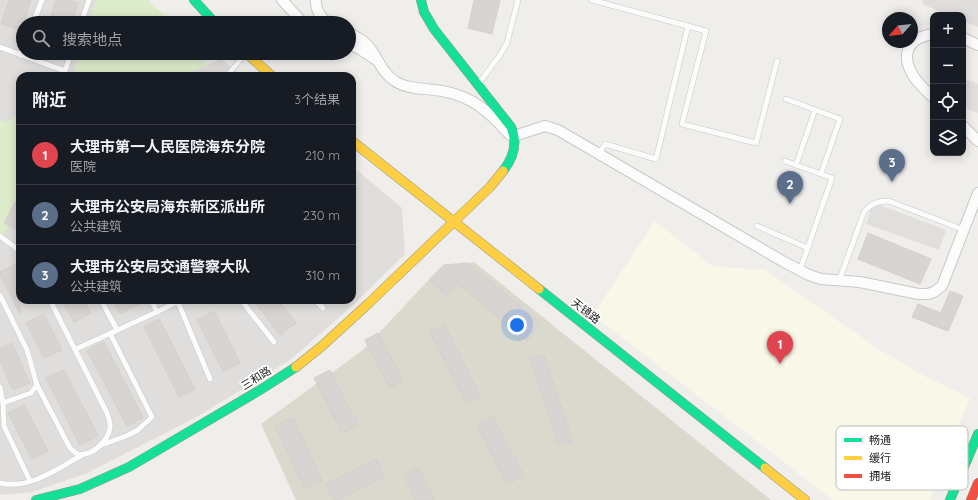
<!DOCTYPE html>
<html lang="zh">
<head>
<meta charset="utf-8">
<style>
  :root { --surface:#171b24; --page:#242831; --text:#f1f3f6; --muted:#9ea1a6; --line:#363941; --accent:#6a6968 }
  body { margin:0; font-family:Quicksand,"Noto Sans SC",sans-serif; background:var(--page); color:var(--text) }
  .controls { position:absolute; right:12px; top:12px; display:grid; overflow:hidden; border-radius:8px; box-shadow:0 2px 10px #0003 }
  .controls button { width:36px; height:36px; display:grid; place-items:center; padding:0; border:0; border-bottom:1px solid var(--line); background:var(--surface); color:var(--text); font:20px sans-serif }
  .compass { position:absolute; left:882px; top:12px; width:36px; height:36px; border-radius:50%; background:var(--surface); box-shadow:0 2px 10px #0003; rotate:243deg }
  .you { position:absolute; left:517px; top:325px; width:14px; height:14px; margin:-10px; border:3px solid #fff; border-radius:50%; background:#1a73e8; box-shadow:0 0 0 6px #1a73e833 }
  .badge { display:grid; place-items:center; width:26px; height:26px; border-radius:50%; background:var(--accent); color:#fff; font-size:13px; font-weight:700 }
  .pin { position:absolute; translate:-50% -33px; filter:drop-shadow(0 1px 2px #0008) }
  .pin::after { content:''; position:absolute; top:21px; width:14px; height:12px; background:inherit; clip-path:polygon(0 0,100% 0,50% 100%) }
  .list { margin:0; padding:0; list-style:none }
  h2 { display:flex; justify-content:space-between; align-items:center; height:52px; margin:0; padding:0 16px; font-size:17px }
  h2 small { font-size:13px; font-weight:400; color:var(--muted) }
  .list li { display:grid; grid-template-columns:26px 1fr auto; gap:12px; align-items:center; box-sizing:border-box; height:60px; padding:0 16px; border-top:1px solid var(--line) }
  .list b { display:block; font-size:15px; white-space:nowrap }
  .list p { margin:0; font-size:13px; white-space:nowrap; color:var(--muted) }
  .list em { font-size:13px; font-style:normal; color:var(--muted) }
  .icon { flex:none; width:22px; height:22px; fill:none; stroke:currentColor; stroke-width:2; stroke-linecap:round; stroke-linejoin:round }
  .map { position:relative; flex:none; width:978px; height:500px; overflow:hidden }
  .search { position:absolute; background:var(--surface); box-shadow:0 2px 10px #0003; left:16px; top:16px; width:340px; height:44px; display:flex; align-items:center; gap:10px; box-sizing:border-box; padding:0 14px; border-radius:22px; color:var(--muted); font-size:15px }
  .panel { position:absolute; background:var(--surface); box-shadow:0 2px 10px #0003; left:16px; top:72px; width:340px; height:232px; border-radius:12px }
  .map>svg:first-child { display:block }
  .residential { fill:#dfdedc }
  .education { fill:#f8f7e8 }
  .construction { fill:#d9d9cd }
  .grass { fill:#ddeccb }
  .parking { fill:#e0dfde }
  .building { fill:#d7d4d2; stroke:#d3d0cc }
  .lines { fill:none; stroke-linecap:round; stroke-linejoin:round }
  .lane-casing { stroke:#c9c8c7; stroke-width:6 }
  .street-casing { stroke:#c9c8c7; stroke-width:12 }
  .fast-casing { stroke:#999a82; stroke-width:10 }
  .slow-casing { stroke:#999a82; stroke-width:10 }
  .jam-casing { stroke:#999a82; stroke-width:10 }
  .lane { stroke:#fdfcfc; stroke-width:5 }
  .street { stroke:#fdfcfc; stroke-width:10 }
  .fast { stroke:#16e098; stroke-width:9 }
  .slow { stroke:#ffcf43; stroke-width:9 }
  .jam { stroke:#f24e42; stroke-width:9 }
  .labels { text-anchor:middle; stroke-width:3.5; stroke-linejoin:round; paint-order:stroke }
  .street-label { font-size:11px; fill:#222; stroke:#fff }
  .key { fill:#fff; stroke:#bdbdbd; stroke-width:1 }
  .key-label { font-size:11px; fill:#222 }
</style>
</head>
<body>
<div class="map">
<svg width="978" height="500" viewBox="0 0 978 500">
  <rect width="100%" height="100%" fill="#f0eeeb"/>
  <g class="residential">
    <polygon points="0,0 96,0 89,23 23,23 23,53 80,53 73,76 20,76 20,131 0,120"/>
    <polygon points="923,0 978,0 978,27 963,21 963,15 949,15 922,4"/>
    <polygon points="221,59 242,76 180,76"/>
    <polygon points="352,166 402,208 405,254 352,306 290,360 193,419 85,474 32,492 0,495 0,239 20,209 20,300 352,300"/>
  </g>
  <polygon class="education" points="655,221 712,266 765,270 880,350 928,378 970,398 930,500 833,500 593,315"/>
  <polygon class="construction" points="474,262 771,500 296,500 261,424 363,350 436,272"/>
  <g class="grass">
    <polygon points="96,0 150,0 151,3 172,23 89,23"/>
    <polygon points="80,53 198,53 207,65 180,76 73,76"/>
    <polygon points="20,113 20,209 0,239 0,120 5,123"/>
  </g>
  <g class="parking">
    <polygon points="963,78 978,84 978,113 963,107"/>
    <polygon points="880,205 946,230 939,250 866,224 871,209"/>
  </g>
  <g class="building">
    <polygon points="9,0 31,0 21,30 1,24"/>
    <polygon points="56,0 70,0 78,3 72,23 49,23"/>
    <polygon points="474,0 500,0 492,34 468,28"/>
    <polygon points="15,202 20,205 20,232 4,223"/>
    <polygon points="868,233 931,259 920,284 858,259"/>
    <polygon points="18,263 20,268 20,314 0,275 0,272"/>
    <polygon points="468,263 541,323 527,341 457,283 446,295 429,280 444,265"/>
    <polygon points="950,291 963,296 948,331 912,317 918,304 941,313"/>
    <polygon points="62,300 84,300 91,313 74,322"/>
    <polygon points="112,300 147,300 120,314"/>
    <polygon points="253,300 278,300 296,323 280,335"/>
    <polygon points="214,311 240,363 223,371 197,320"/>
    <polygon points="44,314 62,350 44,358 26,323"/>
    <polygon points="159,319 195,389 179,397 144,327"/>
    <polygon points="444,325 481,397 467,404 430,332"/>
    <polygon points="378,333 403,381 390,388 365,340"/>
    <polygon points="104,342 143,418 127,426 87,350"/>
    <polygon points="12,343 30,383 13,390 0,361 0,348"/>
    <polygon points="544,355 572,441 559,445 530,359"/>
    <polygon points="64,370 98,436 80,445 46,378"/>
    <polygon points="330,370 358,425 342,433 314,378"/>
    <polygon points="24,405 48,451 32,459 8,413"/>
    <polygon points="493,416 524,476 507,484 477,424"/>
    <polygon points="293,418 322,481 305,489 275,426"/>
    <polygon points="376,459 385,477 337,500 334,500 326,484"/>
    <polygon points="418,468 434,500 416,500 404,475"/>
  </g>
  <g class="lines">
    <g class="lane-casing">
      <g id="lane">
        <polyline points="592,0 706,31 682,124 756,143 777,61"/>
        <polyline points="33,23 42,0"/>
        <polyline points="81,23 89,0"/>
        <polyline points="0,47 65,71 71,53"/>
        <polyline points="20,55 23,48"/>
        <polyline points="227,76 245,54"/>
        <polyline points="479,83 500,55 507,43 518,0"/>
        <polyline points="786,99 840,119 821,174"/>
        <polyline points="599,154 605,144 656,159 688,26"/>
        <polyline points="785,161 832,178 800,270"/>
        <polyline points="796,165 815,110"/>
        <polyline points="757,226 808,248"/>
        <polyline points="0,236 16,248 20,253"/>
        <path d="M839 281 864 212C872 203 878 201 889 201L964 230"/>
        <polyline points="0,295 27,350 37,385 31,393 3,403"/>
        <polyline points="101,300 117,330"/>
        <polyline points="151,300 157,312"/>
        <polyline points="241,300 274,342"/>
        <polyline points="315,300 323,308"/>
        <polyline points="178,302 210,379"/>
        <polyline points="76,349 157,312 181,300"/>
        <path d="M37 385 70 448C73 450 75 453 78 454 92 457 108 441 110 428 111 423 108 417 107 413L50 300"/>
        <polyline points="0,387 3,403 4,426 30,481"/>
        <polyline points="99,446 126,436 138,430 152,417 110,333"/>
        <path d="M0 483C29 490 58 469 82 455"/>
      </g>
    </g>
    <g class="street-casing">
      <g id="street">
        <polyline points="282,0 303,23"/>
        <path d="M316 0C315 9 321 18 328 23"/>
        <path d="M349 33C356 37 364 40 369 47 378 58 382 73 395 81 408 90 427 88 442 91 473 96 490 113 510 135L514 136 545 126 558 130 784 262 809 275 821 279 860 282 918 294H928L934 292 942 286 978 193"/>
        <path d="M933 34C907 38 900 55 914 77 919 84 926 91 933 97"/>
        <polyline points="963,38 978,45"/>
        <polyline points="349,44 360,49 375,59"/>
        <polyline points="963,126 978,141"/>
      </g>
    </g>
    <g class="fast-casing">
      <g id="fast">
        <polyline points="194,0 215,23"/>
        <path d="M421 0 424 12 434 29 511 127C518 143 514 157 503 171"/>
        <polyline points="539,289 765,468"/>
        <polyline points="36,500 80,489 129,467 260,390 296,367"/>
        <polyline points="950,500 978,434"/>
      </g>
    </g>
    <g class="slow-casing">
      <g id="slow">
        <polyline points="246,53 272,76"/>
        <polyline points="352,141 539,289"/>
        <polyline points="296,367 322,346 369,303 490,187 503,171"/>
        <polyline points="765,468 805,500"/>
      </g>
    </g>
    <g class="jam-casing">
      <polyline id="jam" points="971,500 978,483"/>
    </g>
    <use href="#lane" class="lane"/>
    <use href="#street" class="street"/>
    <use href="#fast" class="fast"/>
    <use href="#slow" class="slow"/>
    <use href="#jam" class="jam"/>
  </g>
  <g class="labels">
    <g class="street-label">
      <text transform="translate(586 311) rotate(38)" y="4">天镜路</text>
      <text transform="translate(256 378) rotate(-32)" y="4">三和路</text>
    </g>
  </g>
  <rect x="836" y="426" width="132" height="64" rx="6" class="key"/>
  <rect x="844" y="438" width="18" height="4" fill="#16e098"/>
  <rect x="844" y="456" width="18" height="4" fill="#ffcf43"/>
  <rect x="844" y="474" width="18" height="4" fill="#f24e42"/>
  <g class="key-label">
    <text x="869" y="444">畅通</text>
    <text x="869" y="462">缓行</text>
    <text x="869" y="480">拥堵</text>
  </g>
</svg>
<div class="controls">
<button>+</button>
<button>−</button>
<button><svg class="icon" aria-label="locate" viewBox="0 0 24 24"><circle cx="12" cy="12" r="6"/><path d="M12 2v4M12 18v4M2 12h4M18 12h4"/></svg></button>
<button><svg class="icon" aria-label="layers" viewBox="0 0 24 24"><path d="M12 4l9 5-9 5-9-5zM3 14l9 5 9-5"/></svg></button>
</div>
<svg class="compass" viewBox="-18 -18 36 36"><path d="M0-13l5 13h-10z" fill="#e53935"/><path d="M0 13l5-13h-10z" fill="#9ea1a6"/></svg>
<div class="you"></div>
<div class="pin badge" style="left:780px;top:364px;background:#e0444e">1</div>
<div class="pin badge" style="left:790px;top:204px;background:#5c6f8a">2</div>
<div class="pin badge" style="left:892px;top:182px;background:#5c6f8a">3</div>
<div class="search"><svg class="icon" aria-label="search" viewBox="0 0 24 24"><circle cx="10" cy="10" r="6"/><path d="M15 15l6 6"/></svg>搜索地点</div>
<section class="panel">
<h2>附近<small>3个结果</small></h2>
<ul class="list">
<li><span class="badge" style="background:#e0444e">1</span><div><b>大理市第一人民医院海东分院</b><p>医院</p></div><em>210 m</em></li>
<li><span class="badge" style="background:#5c6f8a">2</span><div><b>大理市公安局海东新区派出所</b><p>公共建筑</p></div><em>230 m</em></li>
<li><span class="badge" style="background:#5c6f8a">3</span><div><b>大理市公安局交通警察大队</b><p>公共建筑</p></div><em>310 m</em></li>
</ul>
</section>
</div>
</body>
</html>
